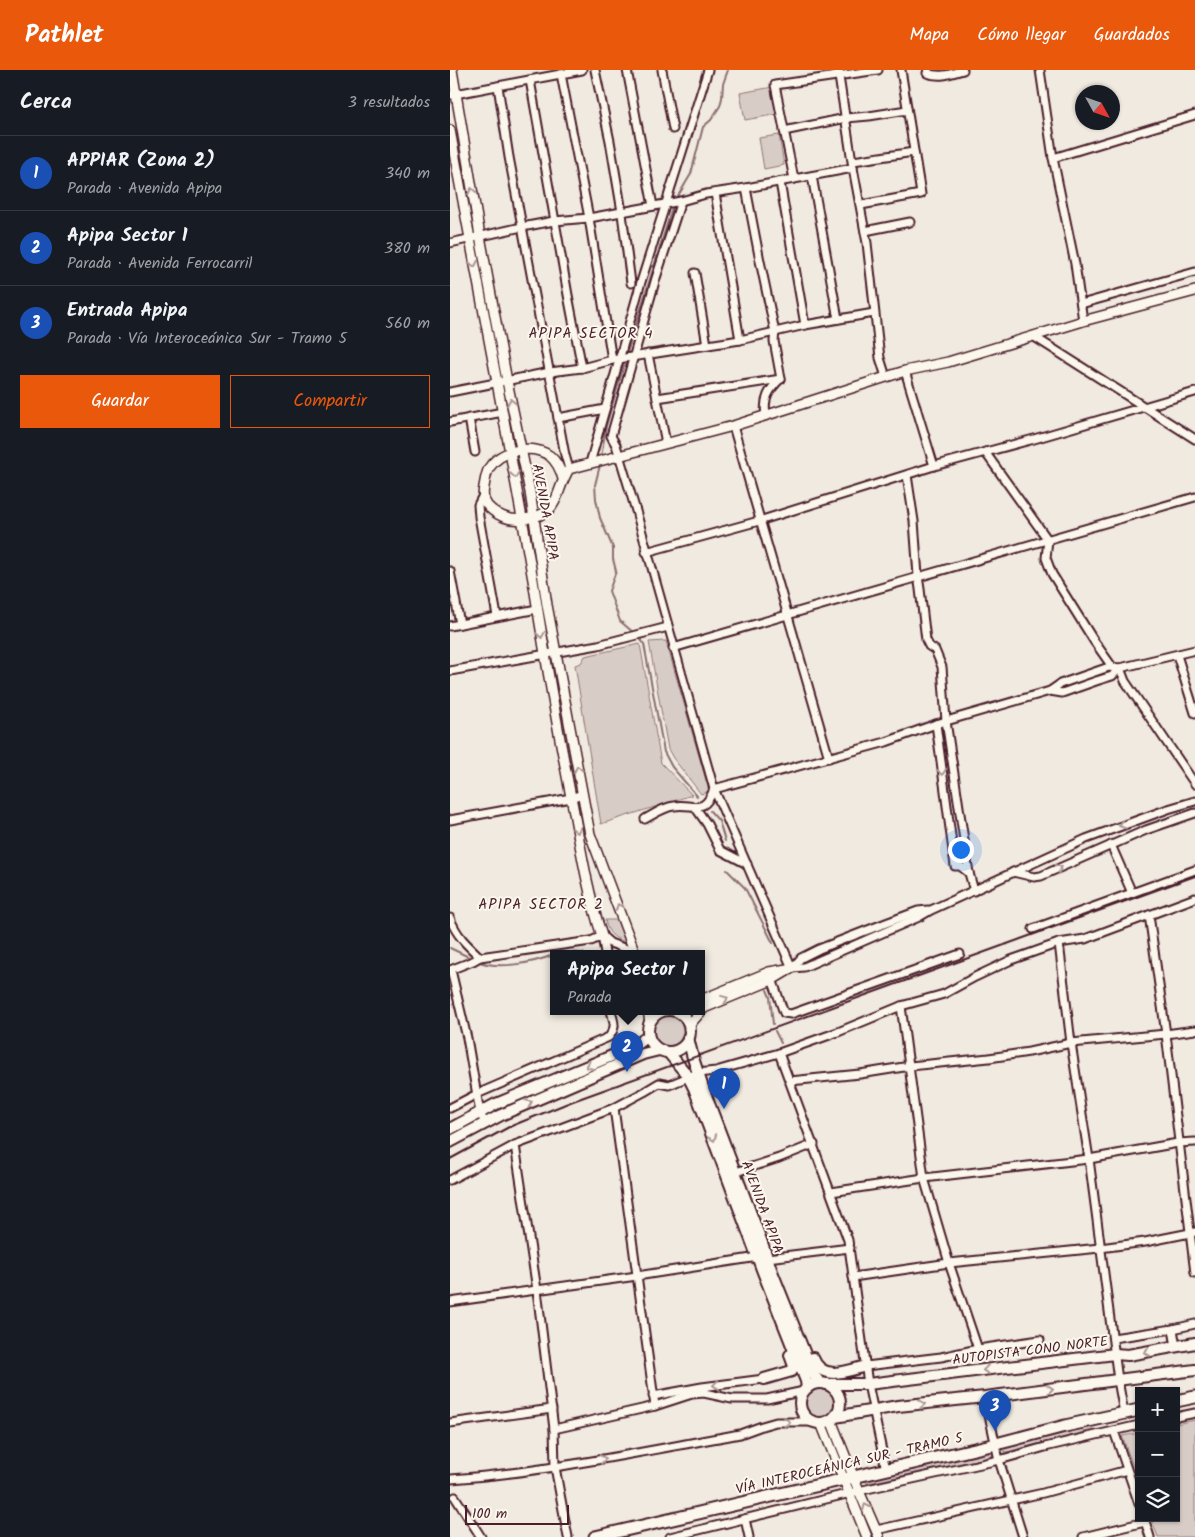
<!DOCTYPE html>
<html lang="es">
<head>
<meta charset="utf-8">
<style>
  :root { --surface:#171b24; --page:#242831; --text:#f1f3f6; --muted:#9ea1a6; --line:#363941; --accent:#ea580c }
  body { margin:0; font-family:Kalam,sans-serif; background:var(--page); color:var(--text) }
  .controls { position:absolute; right:15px; bottom:15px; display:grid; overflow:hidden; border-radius:0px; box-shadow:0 1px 4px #0004 }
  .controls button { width:45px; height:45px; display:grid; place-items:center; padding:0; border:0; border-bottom:1px solid var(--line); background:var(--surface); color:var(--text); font:25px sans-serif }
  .compass { position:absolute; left:625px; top:15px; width:45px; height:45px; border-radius:50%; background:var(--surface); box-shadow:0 1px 4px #0004; rotate:130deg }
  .scale { position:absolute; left:15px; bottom:12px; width:104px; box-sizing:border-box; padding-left:5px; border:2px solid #4a1f2b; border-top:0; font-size:14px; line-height:18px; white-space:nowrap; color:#4a1f2b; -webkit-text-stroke:4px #fbf7ec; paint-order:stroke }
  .you { position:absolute; left:510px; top:779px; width:18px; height:18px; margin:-12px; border:4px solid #fff; border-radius:50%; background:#1a73e8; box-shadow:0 0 0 8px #1a73e833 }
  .badge { display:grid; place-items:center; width:32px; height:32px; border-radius:50%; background:var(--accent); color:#fff; font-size:16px; font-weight:700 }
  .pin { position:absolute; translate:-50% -41px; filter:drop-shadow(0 1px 2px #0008) }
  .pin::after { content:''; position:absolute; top:26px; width:18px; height:15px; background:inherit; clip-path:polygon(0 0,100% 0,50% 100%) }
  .popup { position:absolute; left:100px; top:880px; width:155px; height:65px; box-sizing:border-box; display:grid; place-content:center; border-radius:0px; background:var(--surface); filter:drop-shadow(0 1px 4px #0005); font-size:16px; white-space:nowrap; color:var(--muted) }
  .popup b { font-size:19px; color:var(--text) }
  .popup::after { content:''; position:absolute; left:50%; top:100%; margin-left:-10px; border:10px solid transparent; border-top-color:var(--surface) }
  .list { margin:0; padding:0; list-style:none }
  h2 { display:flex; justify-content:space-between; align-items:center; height:65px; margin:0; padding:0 20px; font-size:21px }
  h2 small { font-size:16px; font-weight:400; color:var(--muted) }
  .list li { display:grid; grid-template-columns:32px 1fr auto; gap:15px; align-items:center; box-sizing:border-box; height:75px; padding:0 20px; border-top:1px solid var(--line) }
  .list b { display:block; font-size:19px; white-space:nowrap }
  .list p { margin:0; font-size:16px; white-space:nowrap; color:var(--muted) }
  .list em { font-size:16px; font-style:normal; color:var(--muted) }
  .actions { display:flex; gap:10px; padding:15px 20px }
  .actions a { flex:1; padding:11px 0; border:1px solid var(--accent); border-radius:0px; text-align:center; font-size:18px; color:var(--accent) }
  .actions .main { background:var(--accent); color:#fff }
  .icon { flex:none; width:28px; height:28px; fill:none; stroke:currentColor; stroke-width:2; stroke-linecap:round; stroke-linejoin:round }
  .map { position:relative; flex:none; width:745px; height:1467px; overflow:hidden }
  header { display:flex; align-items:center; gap:30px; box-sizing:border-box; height:70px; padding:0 25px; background:var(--accent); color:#fff }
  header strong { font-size:24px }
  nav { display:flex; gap:28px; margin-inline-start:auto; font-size:18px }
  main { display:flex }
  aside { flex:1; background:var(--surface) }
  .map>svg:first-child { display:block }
  .green { fill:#d8ccc6; stroke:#917678 }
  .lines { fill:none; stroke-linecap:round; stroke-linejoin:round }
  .stream { stroke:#8c6f72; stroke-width:2 }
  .minor-casing { stroke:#4a1f2b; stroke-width:11 }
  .tertiary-casing { stroke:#4a1f2b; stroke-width:12 }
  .secondary-casing { stroke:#4a1f2b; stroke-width:14 }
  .trunk-casing { stroke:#4a1f2b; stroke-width:15 }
  .minor { stroke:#fbf7ec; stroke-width:7 }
  .tertiary { stroke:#fbf7ec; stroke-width:9 }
  .secondary { stroke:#fbf7ec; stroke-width:10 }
  .trunk { stroke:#fbf7ec; stroke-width:11 }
  .rail { stroke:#4a1f2b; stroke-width:2 }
  .oneway { stroke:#ab9695 }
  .labels { text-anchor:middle; stroke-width:4; stroke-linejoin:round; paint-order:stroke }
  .street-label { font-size:14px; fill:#4a1f2b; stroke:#fbf7ec }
  .neighbourhood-label { font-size:15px; letter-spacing:1px; fill:#4a1f2b; stroke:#fbf7ec }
</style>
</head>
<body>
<header>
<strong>Pathlet</strong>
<nav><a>Mapa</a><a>Cómo llegar</a><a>Guardados</a></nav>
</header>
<main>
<aside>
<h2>Cerca<small>3 resultados</small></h2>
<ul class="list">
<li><span class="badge" style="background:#1a4fb4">1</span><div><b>APPIAR (Zona 2)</b><p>Parada · Avenida Apipa</p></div><em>340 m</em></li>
<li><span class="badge" style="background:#1a4fb4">2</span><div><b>Apipa Sector 1</b><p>Parada · Avenida Ferrocarril</p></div><em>380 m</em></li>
<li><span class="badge" style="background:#1a4fb4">3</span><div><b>Entrada Apipa</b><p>Parada · Vía Interoceánica Sur - Tramo 5</p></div><em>560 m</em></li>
</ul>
<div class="actions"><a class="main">Guardar</a><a>Compartir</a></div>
</aside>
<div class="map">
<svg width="745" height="1467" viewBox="0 0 745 1467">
  <rect width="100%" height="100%" fill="#f0eae0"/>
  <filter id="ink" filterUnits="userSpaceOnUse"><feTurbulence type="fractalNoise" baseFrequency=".02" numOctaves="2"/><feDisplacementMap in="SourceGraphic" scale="10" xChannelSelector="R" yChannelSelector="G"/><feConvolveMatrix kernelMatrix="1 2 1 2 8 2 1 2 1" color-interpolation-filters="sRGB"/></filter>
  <g filter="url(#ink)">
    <g class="green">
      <polygon points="323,17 328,44 295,50 290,23"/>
      <polygon points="329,65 334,95 314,99 309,68"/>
      <polygon points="77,456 81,456 100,564 95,566"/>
      <polygon points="216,571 259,721 251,724 223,688 218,679 199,572"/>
      <polygon points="190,574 211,693 242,725 151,754 125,595 131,593 135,586"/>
      <path d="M155 850H167L181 874C165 868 159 867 155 850Z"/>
      <circle cx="218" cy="961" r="15"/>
      <circle cx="370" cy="1332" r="15"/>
      <polygon points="745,1350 745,1467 708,1467 701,1448 726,1448 726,1354"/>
      <polygon points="641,1355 642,1360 557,1382 554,1381 553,1377"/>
      <polygon points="689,1363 689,1413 672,1366"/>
      <polygon points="542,1380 543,1385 535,1388 418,1413 416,1412 416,1409"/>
    </g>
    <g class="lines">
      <g class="stream">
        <polyline points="225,131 241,104 253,57 261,50 270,36 272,28 273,14 278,0"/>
        <polyline points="177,283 223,135"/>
        <polyline points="151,388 156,356 174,295"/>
        <polyline points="150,395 145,415 146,429 150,448 163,478 163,489 166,501 159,521 170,551 184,563"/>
        <polyline points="188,566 194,574 214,682 222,697 247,726"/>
        <polyline points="260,741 269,751 275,771"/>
        <polyline points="277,800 295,818 323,873"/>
        <polyline points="0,878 23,889"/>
        <polyline points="110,883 117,882 133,883"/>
        <path d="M28 891C46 900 84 893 103 885"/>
        <polyline points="317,920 320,927 323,954"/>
        <polyline points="325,961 331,973"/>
      </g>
      <g class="minor-casing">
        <g id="minor">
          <polyline points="145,0 160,71 171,136 181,213"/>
          <polyline points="177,0 203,136"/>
          <polyline points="212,0 223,59"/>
          <polyline points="388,0 403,98 417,173 430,288 436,307"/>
          <path d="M478 0 477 3C490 8 500 4 513 0"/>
          <polyline points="590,0 603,88 625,194 633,251"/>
          <polyline points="111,4 139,148 162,290"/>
          <polyline points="80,10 118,225 132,298"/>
          <polyline points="48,16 59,87 115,385 119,399"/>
          <polyline points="0,25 132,0"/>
          <polyline points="334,61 396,48 419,46 457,40"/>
          <polyline points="603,88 745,45"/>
          <polyline points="403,91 464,82"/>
          <polyline points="362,106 388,249"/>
          <polyline points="344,109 325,15 428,0"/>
          <polyline points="330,112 355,255"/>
          <polyline points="296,118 310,191 325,262 324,271 331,309"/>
          <polyline points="265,123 290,270"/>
          <polyline points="231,131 206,208 161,366 166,375 186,441 264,719 342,898"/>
          <polyline points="411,135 471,124 451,0"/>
          <polyline points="415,161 460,152"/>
          <polyline points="0,173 72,157 104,151 139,148 231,131 256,124 296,118 403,98"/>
          <polyline points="245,203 257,275"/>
          <polyline points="631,234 745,202"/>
          <polyline points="583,266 745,369"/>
          <polyline points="198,284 216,373"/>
          <polyline points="455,301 484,396"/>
          <polyline points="0,322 100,302 132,298 162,290 290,270 355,255 424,243"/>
          <polyline points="207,328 331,309"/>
          <path d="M316 345C313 329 319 320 330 309"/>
          <polyline points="19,348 25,382"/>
          <polyline points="108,348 155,339"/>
          <polyline points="0,352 53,342"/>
          <polyline points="283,356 379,688"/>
          <polyline points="535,382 598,470 596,488 602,504 644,571 663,598"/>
          <polyline points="140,393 191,212 258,0"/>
          <polyline points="457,405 464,451 468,506 470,519 476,570 479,576 485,580 492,597 496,651 519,803 524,821"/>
          <polyline points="33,425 28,435 29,447 47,546"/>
          <polyline points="196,482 309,451 484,396 584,369 745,322"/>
          <polyline points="0,501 10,554"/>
          <polyline points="0,556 87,539"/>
          <polyline points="223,578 745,427"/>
          <polyline points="727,585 745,643"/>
          <polyline points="0,601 148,575 218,557"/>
          <polyline points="600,621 612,623 646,611 662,606 670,598 675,611 745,714"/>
          <polyline points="486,654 505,796 510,796 519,803"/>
          <polyline points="245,737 257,754 270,780 297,794"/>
          <path d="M195 749C204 744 214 737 224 736 245 733 253 746 264 719L436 672 486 654 600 621 610 614 659 597 670 598 745 580"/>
          <polyline points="0,750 121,728 132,724"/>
          <polyline points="661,775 682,823"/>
          <polyline points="563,802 584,807 591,806 696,760 745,743"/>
          <polyline points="699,845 716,964 745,1203"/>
          <path d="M0 848C6 865 17 875 30 887"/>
          <polyline points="583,859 745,800"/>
          <polyline points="152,866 160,873 185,882"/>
          <polyline points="152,866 155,883"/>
          <polyline points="609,873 621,973 639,1089 668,1310 674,1343"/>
          <polyline points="342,898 354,897 469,847 481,840 636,769 718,739 745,731"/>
          <polyline points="342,898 351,888 369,879 436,853 468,841 478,840"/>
          <polyline points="0,900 23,891 30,887 141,871 152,866"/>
          <polyline points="1,900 17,968 30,1043 35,1053"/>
          <polyline points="321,906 334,943 341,944 510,884"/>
          <polyline points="451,936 474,1108 499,1193 528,1279"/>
          <polyline points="329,983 398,1170 418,1314 436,1400"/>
          <polyline points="340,1011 410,1004 460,996 539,988 579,982 621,973 716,964 745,960"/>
          <path d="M0 1038 27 1024 159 967C167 956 164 953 161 941"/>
          <polyline points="164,1038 205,1336"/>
          <polyline points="65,1075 87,1220 104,1359 105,1397 118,1467"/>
          <polyline points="286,1102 329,1088 364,1074"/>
          <polyline points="0,1110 65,1075 164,1038 194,1022 209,1013 219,1015 248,1003 266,1001 329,983 388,962 451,936 494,924 525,907 561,890 609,873 635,869 745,828"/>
          <polyline points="381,1122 474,1108 639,1089 728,1073 745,1072"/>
          <polyline points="317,1188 400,1178"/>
          <polyline points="403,1207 499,1193 650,1178 695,1172 745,1162"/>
          <polyline points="0,1232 187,1206 308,1187"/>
          <polyline points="723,1259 726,1277"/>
          <polyline points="663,1268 723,1259 745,1254"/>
          <polyline points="416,1296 491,1287 528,1279 590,1270"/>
          <polyline points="203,1326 252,1317 314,1309"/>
          <polyline points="535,1327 549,1390 573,1467"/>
          <polyline points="726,1347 745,1343"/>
          <polyline points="0,1353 102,1339"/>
          <polyline points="104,1359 205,1336 242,1324 254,1323 282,1329 317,1329 354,1321"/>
          <polyline points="664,1361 689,1434"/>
          <path d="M1 1409C98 1402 194 1381 290 1364L312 1356 326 1352H362"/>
          <polyline points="5,1427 31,1467"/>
          <polyline points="694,1448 700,1467"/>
          <polyline points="295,1449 299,1467"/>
          <polyline points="426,1460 593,1423 677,1400"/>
          <polyline points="220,1467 417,1419 549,1390 595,1377 689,1355"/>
          <polyline points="633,1467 695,1452"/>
        </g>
      </g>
      <g class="tertiary-casing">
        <g id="tertiary">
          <polyline points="2,0 30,166 57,311 80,422 97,535 140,764 185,883"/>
          <path d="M0 60C27 210 57 360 83 510 95 586 108 662 123 737 131 780 138 824 152 866"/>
          <path d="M113 409C111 401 107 392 100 386 82 373 51 380 39 398 36 403 35 411 34 417 32 427 34 434 42 440 52 448 62 451 74 449 112 444 103 425 119 399L283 356 455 301 498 292 633 251 745 221"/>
          <polyline points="251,930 319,902 337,899"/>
          <polyline points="198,941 200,952"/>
          <polyline points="210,941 211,942"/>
          <polyline points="239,959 241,953 254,938 322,910 342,898"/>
          <polyline points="381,1350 409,1421 429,1467"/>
          <polyline points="371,1353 417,1467"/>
        </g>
      </g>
      <g class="secondary-casing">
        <g id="secondary">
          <circle cx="219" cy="961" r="21"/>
          <polyline points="238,968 243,988 252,1015 312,1173 321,1199 363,1304 370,1313"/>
          <polyline points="218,982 238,1006 244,1018 313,1202 356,1311 357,1318"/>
          <polyline points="0,1059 46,1034 169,983 189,973 198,966"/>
          <polyline points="0,1072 51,1045 193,984 209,980"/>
          <path d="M363 1288C372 1312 397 1301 416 1296"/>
          <polyline points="314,1309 342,1301 344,1296 340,1285"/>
          <circle cx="370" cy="1333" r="20"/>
          <polyline points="375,1314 418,1314 665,1284 678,1285 745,1273"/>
          <polyline points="385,1347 448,1336 535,1327 745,1300"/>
        </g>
      </g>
      <g class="trunk-casing">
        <g id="trunk">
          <polyline points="726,1331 745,1327"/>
          <polyline points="145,1467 546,1374 615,1356 689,1340"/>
        </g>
      </g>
      <use href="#minor" class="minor"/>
      <use href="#tertiary" class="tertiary"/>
      <use href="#secondary" class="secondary"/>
      <use href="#trunk" class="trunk"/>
      <polyline class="rail" points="0,1089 59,1057 123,1031 745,806"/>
    </g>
    <defs><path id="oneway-chevron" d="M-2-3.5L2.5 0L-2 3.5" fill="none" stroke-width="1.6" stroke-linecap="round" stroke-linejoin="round" transform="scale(1.25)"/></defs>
    <g class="oneway">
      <use href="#oneway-chevron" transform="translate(22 121) rotate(-100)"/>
      <use href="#oneway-chevron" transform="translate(24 194) rotate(79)"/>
      <use href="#oneway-chevron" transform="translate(61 332) rotate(-101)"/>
      <use href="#oneway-chevron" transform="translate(65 405) rotate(80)"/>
      <use href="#oneway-chevron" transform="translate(91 565) rotate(81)"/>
      <use href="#oneway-chevron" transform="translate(128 699) rotate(-100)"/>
      <use href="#oneway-chevron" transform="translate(492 702) rotate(82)"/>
      <use href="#oneway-chevron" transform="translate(672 755) rotate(161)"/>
      <use href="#oneway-chevron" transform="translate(127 760) rotate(79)"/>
      <use href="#oneway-chevron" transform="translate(609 798) rotate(-25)"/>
      <use href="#oneway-chevron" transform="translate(169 837) rotate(-111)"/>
      <use href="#oneway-chevron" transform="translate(275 929) rotate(-22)"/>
      <use href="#oneway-chevron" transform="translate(139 996) rotate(157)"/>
      <use href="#oneway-chevron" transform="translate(79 1033) rotate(-23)"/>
      <use href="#oneway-chevron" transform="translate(263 1068) rotate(69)"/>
      <use href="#oneway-chevron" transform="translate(697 1282) rotate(171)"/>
      <use href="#oneway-chevron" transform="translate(536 1300) rotate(173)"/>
      <use href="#oneway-chevron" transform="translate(266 1315) rotate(173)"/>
      <use href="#oneway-chevron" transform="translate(600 1319) rotate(-7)"/>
      <use href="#oneway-chevron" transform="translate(472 1334) rotate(-6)"/>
      <use href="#oneway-chevron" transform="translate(337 1352) rotate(-3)"/>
      <use href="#oneway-chevron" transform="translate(153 1389) rotate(-10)"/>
      <use href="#oneway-chevron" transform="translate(416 1437) rotate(-114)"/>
    </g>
  </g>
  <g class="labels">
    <g class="street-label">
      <text transform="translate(96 442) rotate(80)" y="5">AVENIDA APIPA</text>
      <text transform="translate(313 1137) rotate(70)" y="5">AVENIDA APIPA</text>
      <text transform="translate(580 1280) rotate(-7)" y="5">AUTOPISTA CONO NORTE</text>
      <text transform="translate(399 1393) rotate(-13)" y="5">VÍA INTEROCEÁNICA SUR - TRAMO 5</text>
    </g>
    <g class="neighbourhood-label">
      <text x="141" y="268">APIPA SECTOR 4</text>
      <text x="91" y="839">APIPA SECTOR 2</text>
    </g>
  </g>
</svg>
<div class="controls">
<button>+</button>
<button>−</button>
<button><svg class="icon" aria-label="layers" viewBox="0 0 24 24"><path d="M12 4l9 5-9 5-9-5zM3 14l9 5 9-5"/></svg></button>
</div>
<svg class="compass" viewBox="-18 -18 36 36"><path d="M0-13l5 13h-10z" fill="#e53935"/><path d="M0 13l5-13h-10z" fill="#9ea1a6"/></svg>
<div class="scale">100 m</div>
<div class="you"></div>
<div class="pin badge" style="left:274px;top:1039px;background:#1a4fb4">1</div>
<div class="pin badge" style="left:177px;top:1002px;background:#1a4fb4">2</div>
<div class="popup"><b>Apipa Sector 1</b>Parada</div>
<div class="pin badge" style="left:545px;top:1361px;background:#1a4fb4">3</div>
</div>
</main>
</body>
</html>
